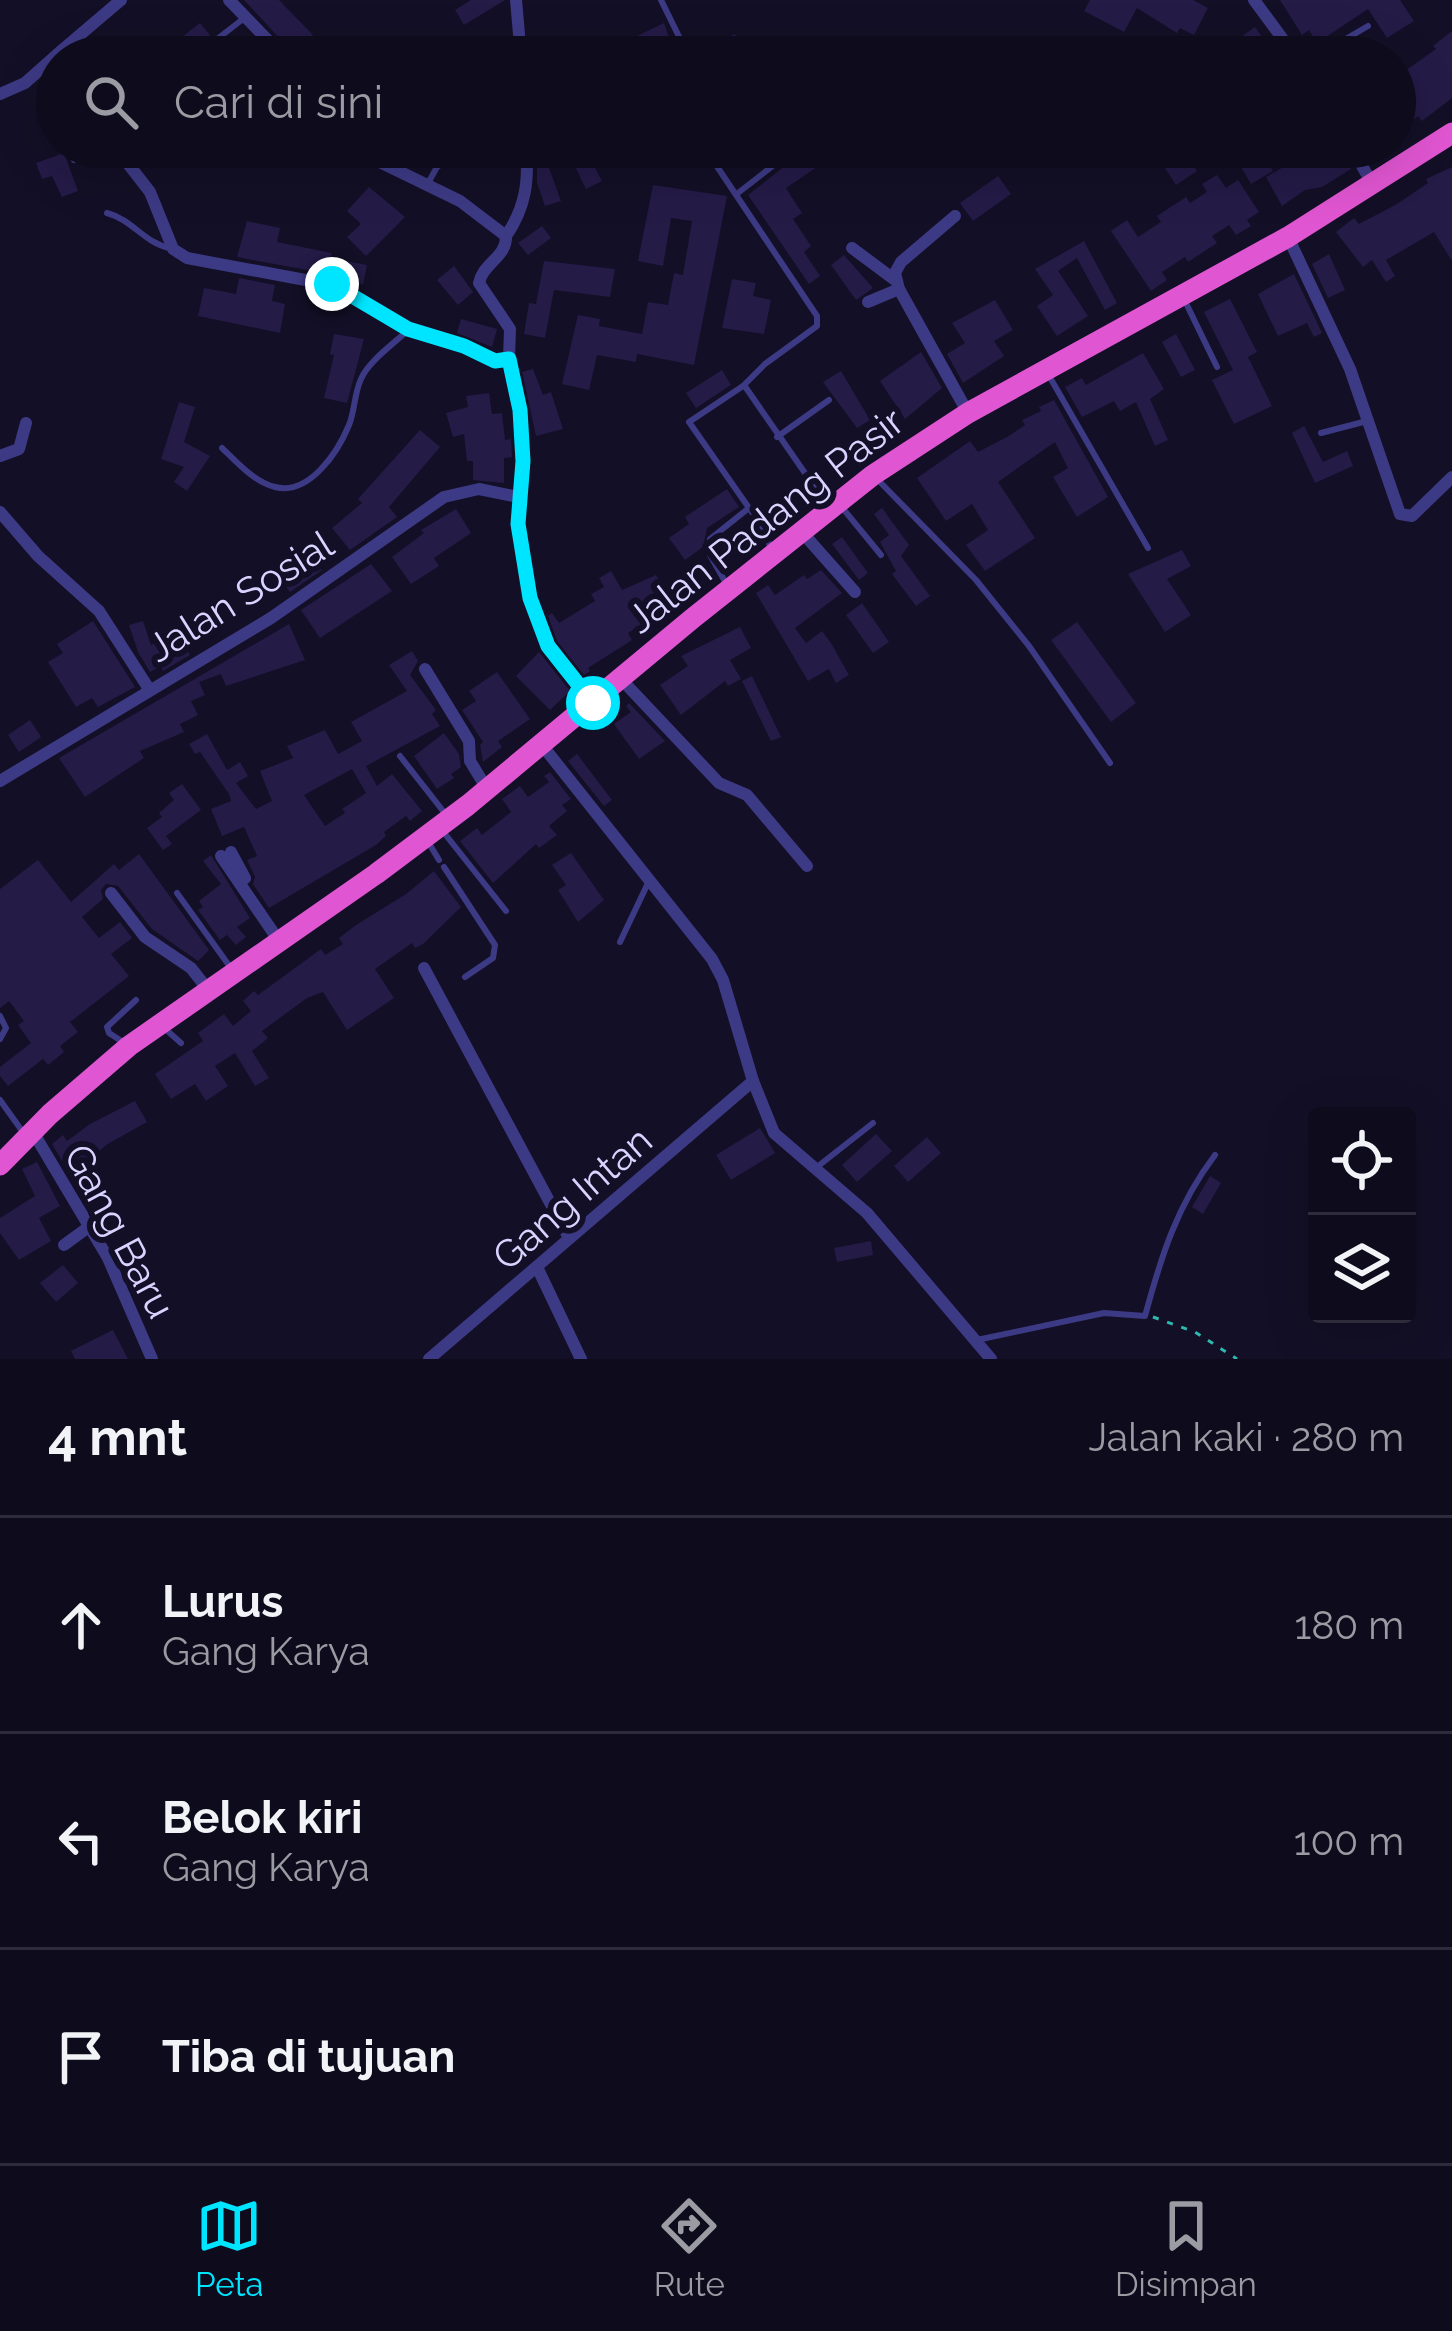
<!DOCTYPE html>
<html lang="id">
<head>
<meta charset="utf-8">
<style>
  :root { --surface:#0e0b1c; --page:#1c1929; --text:#f1f3f6; --muted:#9b9ba3; --line:#2e2b3b; --accent:#00e5ff }
  body { margin:0; font-family:Raleway,sans-serif; background:var(--page); color:var(--text) }
  .controls { position:absolute; right:36px; bottom:36px; display:grid; overflow:hidden; border-radius:12px; box-shadow:0 12px 48px #0002 }
  .controls button { width:108px; height:108px; display:grid; place-items:center; padding:0; border:0; border-bottom:3px solid var(--line); background:var(--surface); color:var(--text); font:60px sans-serif }
  .stop { position:absolute; width:36px; height:36px; margin:-27px; border:9px solid #00e5ff; border-radius:50%; background:#fff }
  .stop.end { background:#00e5ff; border-color:#fff; box-shadow:0 3px 12px #0008 }
  .list { margin:0; padding:0; list-style:none }
  h2 { display:flex; justify-content:space-between; align-items:center; height:156px; margin:0; padding:0 48px; font-size:51px }
  h2 small { font-size:39px; font-weight:400; color:var(--muted) }
  .list li { display:grid; grid-template-columns:78px 1fr auto; gap:36px; align-items:center; box-sizing:border-box; height:216px; padding:0 48px; border-top:3px solid var(--line) }
  .list b { display:block; font-size:45px; white-space:nowrap }
  .list p { margin:0; font-size:39px; white-space:nowrap; color:var(--muted) }
  .list em { font-size:39px; font-style:normal; color:var(--muted) }
  .icon { flex:none; width:66px; height:66px; fill:none; stroke:currentColor; stroke-width:2; stroke-linecap:round; stroke-linejoin:round }
  .map { position:relative; flex:none; width:1452px; height:1359px; overflow:hidden }
  .search { position:absolute; background:var(--surface); box-shadow:0 12px 48px #0002; left:36px; right:36px; top:36px; height:132px; display:flex; align-items:center; gap:30px; box-sizing:border-box; padding:0 42px; border-radius:66px; color:var(--muted); font-size:45px }
  .sheet { height:804px; background:var(--surface) }
  nav { display:flex; justify-content:space-around; align-items:center; box-sizing:border-box; height:168px; border-top:3px solid var(--line); background:var(--surface); font-size:33px; color:var(--muted) }
  nav a { display:grid; justify-items:center; gap:6px }
  nav .on { color:var(--accent) }
  .map>svg:first-child { display:block }
  .building { fill:#241b47; fill-rule:evenodd }
  .lines { fill:none; stroke-linecap:round; stroke-linejoin:round }
  .path { stroke:#2fb8b0; stroke-width:3; stroke-dasharray:6 9; stroke-linecap:butt }
  .service { stroke:#3d3a85; stroke-width:6 }
  .minor { stroke:#3d3a85; stroke-width:12 }
  .trunk { stroke:#e055d1; stroke-width:21 }
  .route { stroke:#00e5ff; stroke-width:15 }
  .labels { text-anchor:middle; stroke-width:12; stroke-linejoin:round; paint-order:stroke }
  .street-label { font-size:39px; fill:#d9d4ff; stroke:#130f26 }
</style>
</head>
<body>
<div class="map">
<svg width="1452" height="1359" viewBox="0 0 1452 1359">
  <rect width="100%" height="100%" fill="#130f26"/>
  <g class="building">
    <polygon points="244,0 279,0 313,35 294,54"/>
    <polygon points="471,0 505,0 464,25 455,10"/>
    <polygon points="1090,0 1193,0 1208,8 1194,35 1180,28 1177,33 1137,8 1124,32 1084,11"/>
    <polygon points="1280,0 1400,0 1414,21 1387,38 1368,9 1317,43 1309,30 1302,35"/>
    <polygon points="200,23 210,35 196,48 184,57 156,57"/>
    <polygon points="664,23 676,57 642,57 633,38"/>
    <polygon points="1255,27 1269,47 1254,57 1213,57"/>
    <polygon points="1452,31 1452,98 1422,121 1418,116 1395,134 1395,78 1436,49 1433,46"/>
    <polygon points="735,34 741,48 722,57 696,57 695,53"/>
    <polygon points="594,147 635,147 595,168 602,181 586,189 571,158"/>
    <polygon points="1229,147 1240,147 1249,159 1261,152 1273,171 1251,184"/>
    <polygon points="1301,147 1341,147 1351,169 1322,187 1305,190 1282,206 1266,177 1292,162 1288,154"/>
    <polygon points="1182,149 1197,171 1176,185 1161,162"/>
    <polygon points="820,152 826,161 786,188 802,213 793,219 811,246 804,252 820,276 809,284 748,195 795,158 801,164"/>
    <polygon points="64,153 78,191 62,197 52,176 42,179 36,163"/>
    <polygon points="548,165 561,201 545,206 537,183 537,168"/>
    <polygon points="1452,167 1452,261 1434,232 1386,260 1395,276 1386,282 1372,260 1363,267 1336,232 1354,218 1359,224 1397,204 1428,183 1426,179"/>
    <polygon points="1217,175 1226,188 1238,180 1259,212 1247,220 1251,226 1236,235 1229,225 1212,236 1217,243 1188,262 1185,257 1162,272 1167,280 1151,291 1111,231 1127,220 1138,237 1161,222 1157,216 1186,197 1190,203 1207,192 1202,184"/>
    <polygon points="998,176 1011,194 973,221 960,203"/>
    <polygon points="653,185 727,196 694,365 637,354 636,362 597,355 589,390 562,384 578,315 600,319 599,326 642,334 648,302 668,305 674,273 683,275 692,221 671,218 663,266 638,261"/>
    <polygon points="369,187 405,217 366,256 347,237 361,224 347,211"/>
    <polygon points="247,221 280,228 277,242 332,253 330,258 367,265 363,285 334,275 237,257"/>
    <polygon points="542,226 551,238 528,255 518,243"/>
    <polygon points="1084,241 1117,303 1105,310 1077,258 1058,271 1088,316 1057,336 1037,306 1053,295 1035,269"/>
    <polygon points="1329,254 1345,290 1328,298 1312,264"/>
    <polygon points="844,255 873,288 856,300 831,265"/>
    <polygon points="544,261 615,269 610,297 554,290 545,338 524,334 529,303 536,304"/>
    <polygon points="454,266 473,292 458,305 437,280"/>
    <polygon points="1294,274 1322,333 1314,337 1307,323 1278,336 1258,294"/>
    <polygon points="239,278 275,285 272,301 285,304 280,333 198,316 204,288 236,294"/>
    <polygon points="732,279 756,283 753,296 771,300 764,334 722,328"/>
    <polygon points="1230,299 1257,352 1248,357 1272,406 1234,424 1212,380 1233,370 1204,312"/>
    <polygon points="995,300 1013,330 994,341 1004,356 963,383 947,354 965,343 952,323"/>
    <polygon points="461,319 497,329 492,347 457,333"/>
    <polygon points="334,334 364,339 347,403 324,398 334,355 330,354"/>
    <polygon points="1176,334 1195,370 1181,377 1162,342"/>
    <polygon points="921,352 942,388 905,419 880,381"/>
    <polygon points="1143,353 1164,389 1150,399 1168,440 1155,446 1136,402 1120,411 1114,401 1082,417 1065,387 1082,378 1086,385"/>
    <polygon points="533,369 543,395 551,392 563,429 536,436 522,372"/>
    <polygon points="722,370 731,385 696,408 686,393"/>
    <polygon points="841,371 870,420 857,428 823,382"/>
    <polygon points="489,393 492,414 502,413 505,440 511,439 512,457 504,458 504,483 473,480 473,461 467,461 464,434 453,437 446,413 468,407 466,396"/>
    <polygon points="1054,400 1108,497 1077,517 1053,477 1068,468 1055,442 998,482 1035,538 985,571 966,545 988,530 972,504 946,521 917,478 970,441 978,452 1007,437 1025,425 1022,420 1041,411 1039,407"/>
    <polygon points="179,402 195,407 184,442 210,456 187,491 174,482 184,467 161,459"/>
    <polygon points="1304,426 1323,462 1347,451 1353,466 1315,483 1292,433"/>
    <polygon points="420,430 440,447 389,507 397,517 350,550 332,528 362,503 358,499"/>
    <polygon points="727,489 739,507 707,528 703,547 685,560 669,538 689,524 685,517"/>
    <polygon points="882,508 909,545 901,556 930,596 916,606 892,574 896,571 880,542 889,535 874,514"/>
    <polygon points="456,509 471,533 434,558 439,566 411,584 392,557 424,533 421,530"/>
    <polygon points="842,537 868,573 859,580 832,544"/>
    <polygon points="306,548 322,570 290,592 276,573"/>
    <polygon points="1182,550 1191,566 1167,579 1191,615 1165,632 1128,574"/>
    <polygon points="371,564 392,591 320,638 301,610"/>
    <polygon points="821,570 842,593 795,628 806,643 822,631 831,643 849,675 836,683 829,669 808,681 756,593 768,585 775,595 804,575 807,579"/>
    <polygon points="611,571 622,590 656,575 666,592 631,607 641,625 628,633 632,640 588,668 590,671 584,675 557,641 548,616 552,613 559,623 595,601 591,594 604,587 599,578"/>
    <polygon points="862,603 889,642 873,653 846,615"/>
    <polygon points="93,621 135,687 98,707 92,698 76,707 48,662 63,653 57,644"/>
    <polygon points="143,621 151,645 176,632 190,655 163,671 161,666 150,672 138,652 129,625"/>
    <polygon points="1077,622 1136,703 1111,722 1051,640"/>
    <polygon points="289,624 305,660 226,686 221,674 199,682 205,695 191,701 198,715 180,724 184,732 140,751 144,758 85,797 59,758"/>
    <polygon points="740,627 751,648 730,660 741,679 728,686 725,681 681,715 660,685 688,666 681,656"/>
    <path d="M412 651 418 661 410 675 436 710 432 714 440 726 366 766 377 786 392 774 422 811 410 821 406 816 384 832 386 836 376 845 269 908 253 884 255 877 247 860 257 856 244 827 222 836 211 809 231 801 229 794 200 752 195 754 189 744 207 734 227 770 240 762 248 776 236 783 256 809 272 801 260 771 293 758 287 746 325 730 338 754 362 741 351 722 407 691 389 665ZM352 769 366 793 342 809 345 813 325 826 304 795Z"/>
    <polygon points="539,652 570,691 550,710 516,676"/>
    <polygon points="497,672 530,719 498,741 502,747 483,762 480,745 483,742 462,710 476,701 469,691"/>
    <polygon points="752,676 781,737 771,741 742,681"/>
    <polygon points="629,703 665,741 639,759 614,724 631,712 626,706"/>
    <polygon points="30,720 41,737 19,752 8,735"/>
    <polygon points="444,733 459,754 461,767 451,774 454,778 437,789 414,756"/>
    <polygon points="577,754 612,800 604,806 568,761"/>
    <polygon points="550,772 571,799 562,805 567,811 549,826 557,835 539,848 536,844 493,883 460,841 477,828 482,835 511,812 502,799 520,786 528,797 549,782 544,776"/>
    <polygon points="182,784 201,810 166,836 172,844 163,850 147,828 162,817 159,813 174,800 169,793"/>
    <polygon points="571,853 604,900 578,922 558,890 566,885 552,865"/>
    <polygon points="139,854 209,950 198,961 152,929 118,886 106,884 101,890 103,899 82,917 99,938 120,922 132,938 111,954 129,976 70,1022 78,1032 60,1046 64,1052 48,1065 43,1059 8,1086 0,1076 0,1067 31,1043 18,1025 24,1021 9,1001 0,1008 0,889 38,860 71,902 114,864 119,870"/>
    <polygon points="211,855 250,918 237,927 246,937 236,945 227,935 220,940 198,910 203,907 199,901 221,884 203,861"/>
    <polygon points="434,871 461,907 423,944 415,948 412,943 375,969 394,998 347,1030 323,992 307,998 262,1031 268,1038 252,1051 269,1078 255,1086 235,1053 215,1066 228,1086 206,1101 195,1084 171,1099 155,1074 203,1041 198,1033 224,1014 233,1026 251,1011 243,1001 254,991 258,995 321,949 325,955 343,944 339,938 356,925 406,894"/>
    <polygon points="135,1101 147,1122 106,1145 71,1176 52,1144 63,1135 67,1141 90,1124"/>
    <polygon points="760,1128 775,1153 731,1180 716,1155"/>
    <polygon points="876,1134 892,1151 857,1182 842,1165"/>
    <polygon points="927,1137 941,1153 908,1182 894,1166"/>
    <polygon points="37,1162 60,1206 39,1218 51,1241 19,1260 0,1233 0,1218 35,1196 22,1169"/>
    <polygon points="1210,1176 1221,1183 1203,1214 1192,1207"/>
    <polygon points="871,1241 873,1255 837,1262 834,1248"/>
    <polygon points="63,1265 78,1283 56,1302 40,1283"/>
    <polygon points="113,1330 128,1359 75,1359 71,1351"/>
  </g>
  <g class="lines">
    <polyline class="path" points="1153,1317 1195,1332 1237,1359"/>
    <g class="service">
      <polyline points="661,0 689,57"/>
      <polyline points="203,50 243,19"/>
      <polyline points="498,52 517,47"/>
      <polyline points="1315,57 1368,26"/>
      <polyline points="704,147 817,316 817,326 765,364 744,385 816,489"/>
      <polyline points="529,157 553,147"/>
      <polyline points="74,160 93,147"/>
      <polyline points="427,185 437,167 467,147"/>
      <polyline points="738,193 797,147"/>
      <path d="M107 213C133 220 144 243 170 248"/>
      <polyline points="1184,299 1217,367"/>
      <polyline points="1048,374 1148,548"/>
      <polyline points="743,386 689,422 749,508"/>
      <polyline points="1321,433 1367,421"/>
      <polyline points="777,437 829,400"/>
      <path d="M222 448C237 462 254 482 275 487 309 496 338 452 349 425 355 411 354 394 361 379 368 362 392 345 406 332"/>
      <polyline points="877,479 976,580 1029,646 1110,763"/>
      <polyline points="840,505 881,555"/>
      <polyline points="762,528 772,550"/>
      <polyline points="727,585 710,555 710,539 749,508 759,522"/>
      <polyline points="400,756 447,816"/>
      <polyline points="441,829 506,911"/>
      <polyline points="427,840 439,860"/>
      <polyline points="444,867 495,945 493,958 465,977"/>
      <polyline points="177,893 233,971"/>
      <polyline points="620,942 648,883"/>
      <polyline points="163,1027 181,1043"/>
      <polyline points="0,1039 6,1028 0,1016"/>
      <polyline points="126,1044 109,1033 107,1027 136,1000"/>
      <polyline points="0,1100 25,1135"/>
      <polyline points="817,1167 873,1123"/>
      <path d="M977 1340 1104 1313 1145 1316C1161 1257 1177 1205 1215 1155"/>
    </g>
    <g class="minor">
      <polyline points="229,0 284,57"/>
      <polyline points="516,0 521,57"/>
      <polyline points="1254,0 1296,57"/>
      <polyline points="63,57 61,51 121,0"/>
      <polyline points="0,94 25,83 61,51"/>
      <polyline points="115,147 150,192 173,249 187,258 332,285 408,330 464,346 495,361 509,359 520,410 523,462 518,524 530,599 548,646 593,703"/>
      <path d="M349 147 460 201 506 236C507 257 483 263 479 283L510 329 509 359"/>
      <polyline points="1351,147 1373,185"/>
      <polyline points="955,216 901,262 895,273 899,289 968,413"/>
      <path d="M506 236C526 207 529 180 526 147"/>
      <polyline points="1288,237 1350,369 1400,514 1412,516 1452,477"/>
      <polyline points="852,248 895,280"/>
      <polyline points="868,302 899,289"/>
      <polyline points="0,456 19,449 26,423"/>
      <polyline points="0,512 38,556 99,611 149,689"/>
      <polyline points="801,531 855,592"/>
      <polyline points="425,669 469,741 470,761 487,789"/>
      <polyline points="621,679 719,783 747,795 807,866"/>
      <polyline points="542,745 712,959 723,980 753,1081 774,1133 867,1213 991,1359"/>
      <polyline points="0,781 271,618 444,497 479,489 518,497"/>
      <polyline points="231,852 245,878 240,882"/>
      <polyline points="221,856 279,941"/>
      <polyline points="111,893 145,937 191,968 209,991"/>
      <polyline points="424,968 569,1238"/>
      <polyline points="33,1132 108,1258 152,1359"/>
      <polyline points="64,1245 90,1226"/>
      <polyline points="537,1267 581,1359"/>
      <polyline points="429,1359 753,1081"/>
    </g>
    <polyline class="trunk" points="0,1165 50,1114 129,1046 376,874 468,805 693,618 873,475 968,413 1288,237 1452,133"/>
  </g>
  <g class="lines">
    <polyline class="route" points="332,284 408,329 464,346 495,361 509,359 520,410 523,461 518,524 530,598 548,646 593,703"/>
  </g>
  <g class="labels">
    <g class="street-label">
      <text transform="translate(765 520) rotate(-38)" y="14">Jalan Padang Pasir</text>
      <text transform="translate(240 596) rotate(-32)" y="14">Jalan Sosial</text>
      <text transform="translate(572 1198) rotate(-41)" y="14">Gang Intan</text>
      <text transform="translate(120 1231) rotate(62)" y="14">Gang Baru</text>
    </g>
  </g>
</svg>
<div class="controls">
<button><svg class="icon" aria-label="locate" viewBox="0 0 24 24"><circle cx="12" cy="12" r="6"/><path d="M12 2v4M12 18v4M2 12h4M18 12h4"/></svg></button>
<button><svg class="icon" aria-label="layers" viewBox="0 0 24 24"><path d="M12 4l9 5-9 5-9-5zM3 14l9 5 9-5"/></svg></button>
</div>
<div class="stop" style="left:593px;top:703px"></div>
<div class="stop end" style="left:332px;top:284px"></div>
<div class="search"><svg class="icon" aria-label="search" viewBox="0 0 24 24"><circle cx="10" cy="10" r="6"/><path d="M15 15l6 6"/></svg>Cari di sini</div>
</div>
<section class="sheet">
<h2>4 mnt<small>Jalan kaki · 280 m</small></h2>
<ul class="list">
<li><svg class="icon" aria-label="ahead" viewBox="0 0 24 24"><path d="M12 20V5M6 11l6-6 6 6"/></svg><div><b>Lurus</b><p>Gang Karya</p></div><em>180 m</em></li>
<li><svg class="icon" aria-label="left" viewBox="0 0 24 24"><path d="M17 20v-9H6M10 6l-5 5 5 5"/></svg><div><b>Belok kiri</b><p>Gang Karya</p></div><em>100 m</em></li>
<li><svg class="icon" aria-label="arrive" viewBox="0 0 24 24"><path d="M6 21V4h12l-3 4 3 4H6"/></svg><div><b>Tiba di tujuan</b></div></li>
</ul>
</section>
<nav>
<a class="on"><svg class="icon" aria-label="map" viewBox="0 0 24 24"><path d="M3 6l6-2 6 2 6-2v14l-6 2-6-2-6 2zM9 4v14M15 6v14"/></svg>Peta</a>
<a><svg class="icon" aria-label="directions" viewBox="0 0 24 24"><path d="M12 3l9 9-9 9-9-9zM9 14v-3h6M13 9l2 2-2 2"/></svg>Rute</a>
<a><svg class="icon" aria-label="saved" viewBox="0 0 24 24"><path d="M7 4h10v16l-5-4-5 4z"/></svg>Disimpan</a>
</nav>
</body>
</html>
